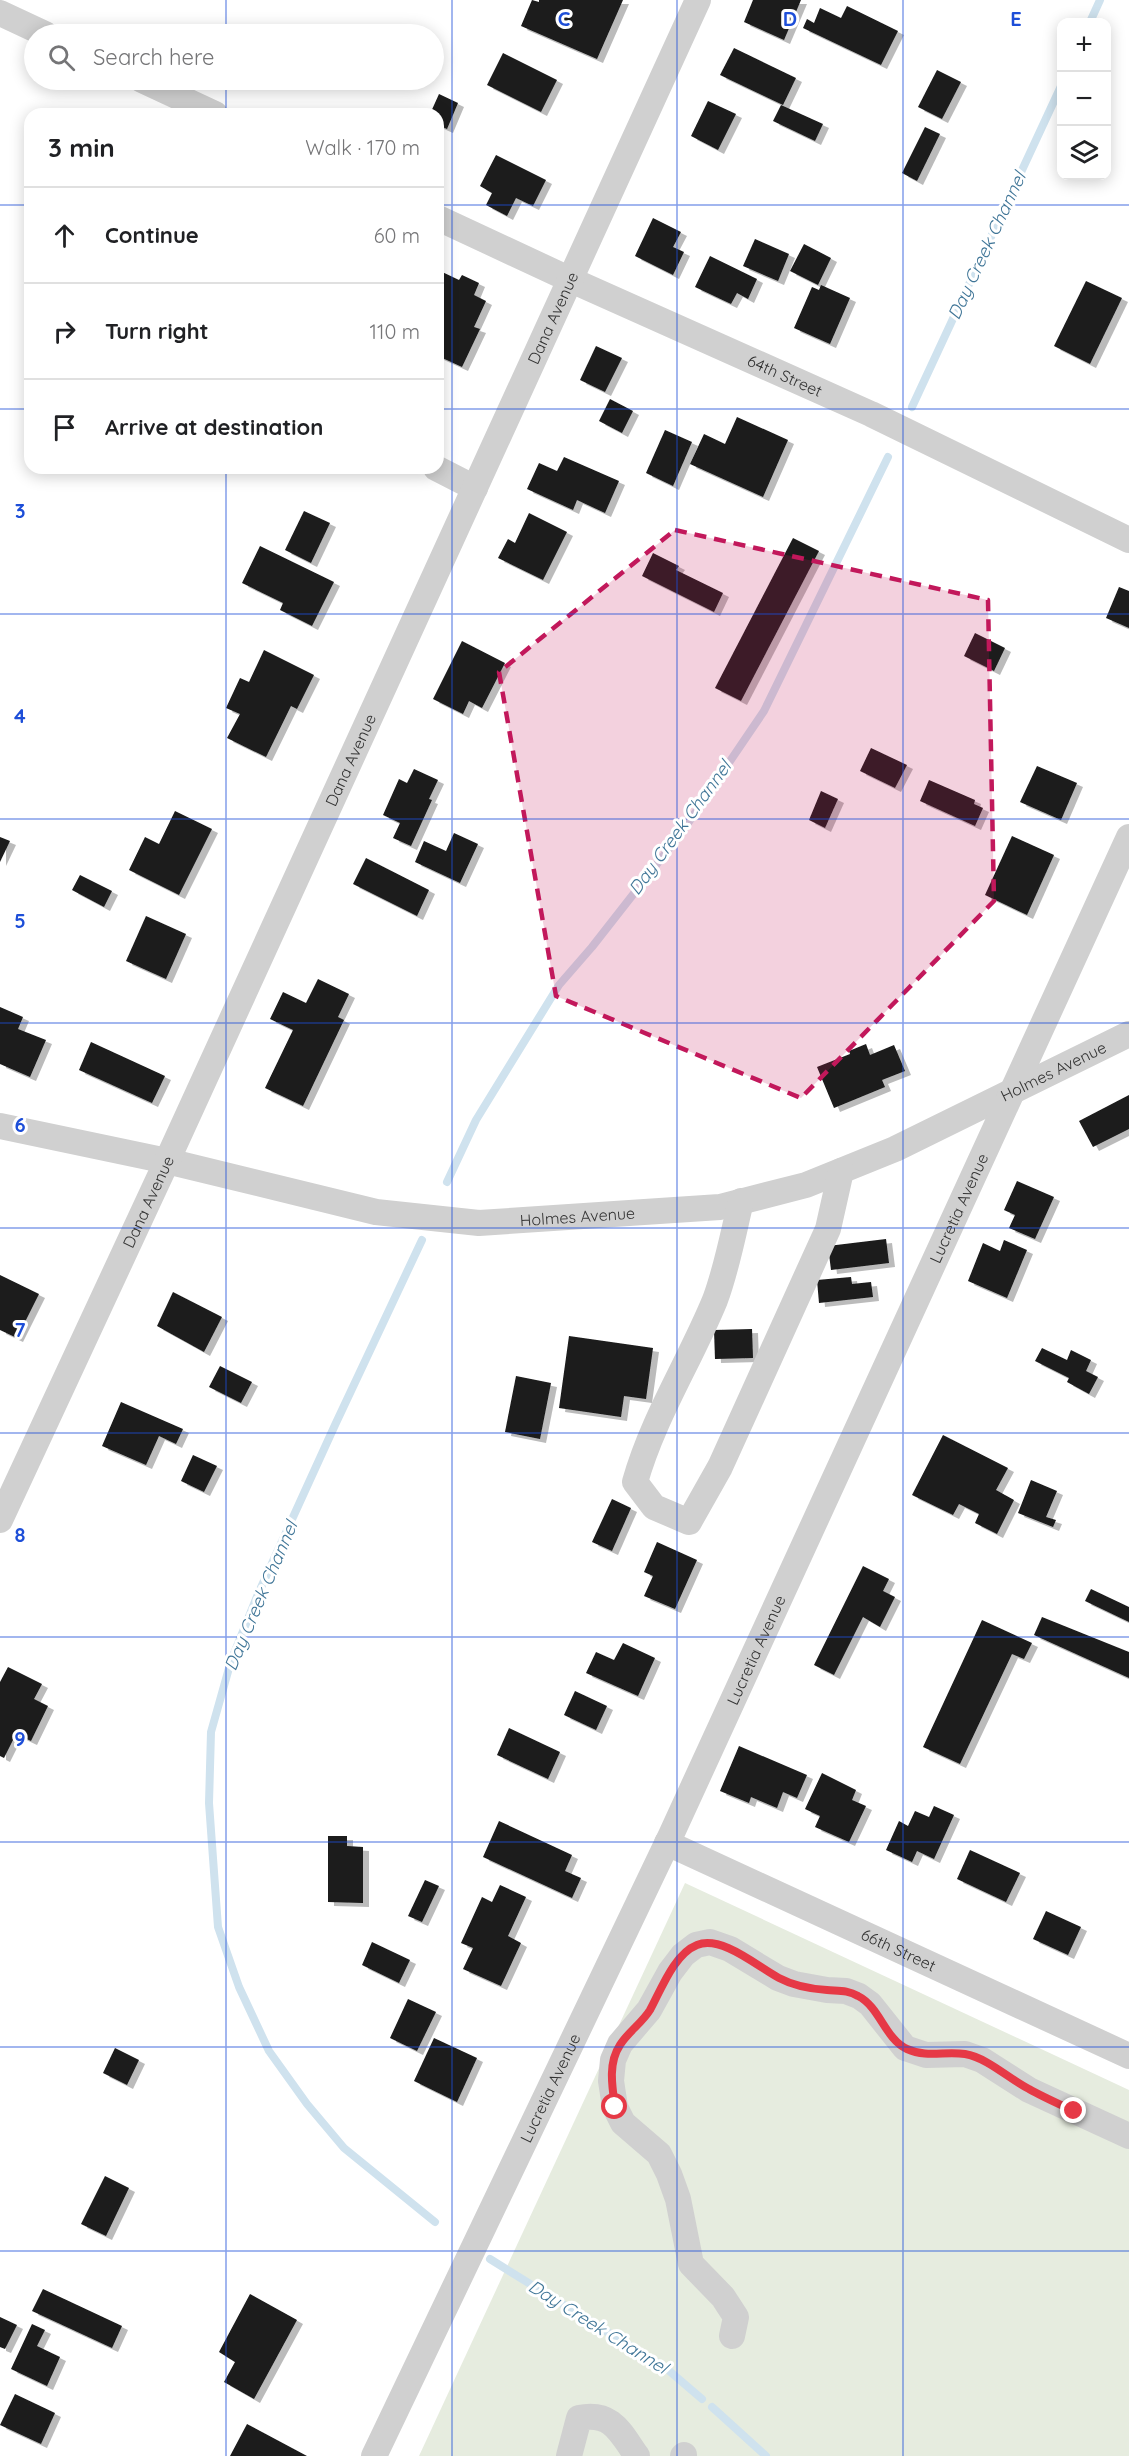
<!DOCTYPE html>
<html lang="en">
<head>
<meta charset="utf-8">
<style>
  :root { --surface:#fff; --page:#f6f6f6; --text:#202124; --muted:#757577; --line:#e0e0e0 }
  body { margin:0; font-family:Quicksand,sans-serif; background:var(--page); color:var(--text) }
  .controls { position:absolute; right:18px; top:18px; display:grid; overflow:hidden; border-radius:12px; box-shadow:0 3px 15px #0003 }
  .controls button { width:54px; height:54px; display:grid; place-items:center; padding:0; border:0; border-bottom:2px solid var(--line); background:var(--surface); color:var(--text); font:30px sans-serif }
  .stop { position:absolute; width:18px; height:18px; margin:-14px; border:4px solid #e63946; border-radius:50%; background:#fff }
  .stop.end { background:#e63946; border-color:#fff; box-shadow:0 2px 6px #0008 }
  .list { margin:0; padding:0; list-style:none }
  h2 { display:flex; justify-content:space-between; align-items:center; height:78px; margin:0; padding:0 24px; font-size:26px }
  h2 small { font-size:20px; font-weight:400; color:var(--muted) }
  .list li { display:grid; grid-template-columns:39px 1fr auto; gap:18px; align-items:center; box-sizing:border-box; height:96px; padding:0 24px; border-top:2px solid var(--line) }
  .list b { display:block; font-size:22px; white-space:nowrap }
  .list em { font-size:20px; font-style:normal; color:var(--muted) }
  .icon { flex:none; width:33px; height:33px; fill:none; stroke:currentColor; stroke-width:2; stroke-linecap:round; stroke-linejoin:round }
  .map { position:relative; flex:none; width:1129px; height:2456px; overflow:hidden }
  .search { position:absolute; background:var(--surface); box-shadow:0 3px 15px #0003; left:24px; top:24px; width:420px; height:66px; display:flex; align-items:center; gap:15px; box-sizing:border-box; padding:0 21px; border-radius:33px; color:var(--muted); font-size:22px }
  .panel { position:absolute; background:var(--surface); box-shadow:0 3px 15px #0003; left:24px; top:108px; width:420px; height:366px; border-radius:18px }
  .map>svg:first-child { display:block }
  .green { fill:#e6ecdf }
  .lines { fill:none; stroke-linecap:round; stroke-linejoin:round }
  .stream { stroke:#cfe2ee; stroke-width:8 }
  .building { fill:#1a1a1a; filter:url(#shadow) }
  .minor { stroke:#d0d0d0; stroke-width:26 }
  .route { stroke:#e63946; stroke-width:8 }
  .marked { fill:#c2185b; fill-opacity:0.2; stroke:#c2185b; stroke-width:4.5; stroke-dasharray:12 8; stroke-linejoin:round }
  .grid { fill:none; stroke:#1d4ed8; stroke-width:1.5; stroke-opacity:0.55 }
  .labels { text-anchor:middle; stroke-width:6; stroke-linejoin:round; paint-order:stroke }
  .street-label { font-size:16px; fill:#333; stroke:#fff }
  .water-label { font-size:18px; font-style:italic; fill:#3f7597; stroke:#fff }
  .grid-label { font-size:20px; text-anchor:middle; font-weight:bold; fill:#1d4ed8; stroke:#fff; stroke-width:6; stroke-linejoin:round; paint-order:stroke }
</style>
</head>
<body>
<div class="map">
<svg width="1129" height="2456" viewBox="0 0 1129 2456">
  <defs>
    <filter id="shadow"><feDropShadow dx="6" dy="4" stdDeviation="0" flood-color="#0004"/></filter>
  </defs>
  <rect width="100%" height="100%" fill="#fff"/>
  <polygon class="green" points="685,1883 1129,2090 1129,2456 419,2456"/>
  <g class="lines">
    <g class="stream">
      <polyline points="1090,22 1100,0"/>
      <polyline points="912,407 1062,84"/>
      <polyline points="447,1182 476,1120 559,985 592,947 682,832 764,711 888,457"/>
      <polyline points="422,1240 335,1425 258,1594 231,1661 211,1732 209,1803 218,1927 239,1987 269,2051 307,2104 344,2148 435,2222"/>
      <polyline points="490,2259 667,2369 702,2399"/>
      <polyline points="712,2407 766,2456"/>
    </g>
  </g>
  <g class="building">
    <polygon points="532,0 539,2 539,0 623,0 597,59 521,26"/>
    <polygon points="753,0 801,0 784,40 744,22"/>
    <polygon points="847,6 898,31 881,65 803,28 807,19 814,23 820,8 841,18"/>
    <polygon points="734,48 796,78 783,105 720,75"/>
    <polygon points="503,53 557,80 541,112 487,85"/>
    <polygon points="937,70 961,82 942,119 918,107"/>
    <polygon points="439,94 458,103 447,129 438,125 438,114 430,114"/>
    <polygon points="708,101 736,114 718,150 691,136"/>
    <polygon points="781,105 823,124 815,141 773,121"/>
    <polygon points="925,127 940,134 917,181 902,173"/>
    <polygon points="496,155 546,180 533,206 516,198 507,216 486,205 492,193 480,186"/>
    <polygon points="653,218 681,232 673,247 684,252 673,275 635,256"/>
    <polygon points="755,239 789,254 778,281 743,266"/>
    <polygon points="804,244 831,258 818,285 790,271"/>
    <polygon points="710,256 757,279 748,299 737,293 731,304 695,287"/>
    <polygon points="438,270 459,280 462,275 479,283 474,295 486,301 474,327 480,329 462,367 438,356"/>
    <polygon points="1086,281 1122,298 1090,364 1054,346"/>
    <polygon points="821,285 850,298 830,344 794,328 812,287 819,290"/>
    <polygon points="596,346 622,358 605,392 580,380"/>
    <polygon points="610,399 633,411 622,433 599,421"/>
    <polygon points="737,417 788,440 763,497 690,464 704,434 725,444"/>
    <polygon points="665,430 692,442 673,486 646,473"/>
    <polygon points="564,457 619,481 605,513 577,500 573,510 527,489 539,463 557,471"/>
    <polygon points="304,511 330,523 311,563 285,550"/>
    <polygon points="529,513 567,532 543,580 498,558 508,539 515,543"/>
    <polygon points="793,538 819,551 741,701 715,688"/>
    <polygon points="260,546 334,582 312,626 280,610 283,603 242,583"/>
    <polygon points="653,553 679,566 676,570 723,593 714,612 642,576"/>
    <polygon points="1119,587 1129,591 1129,628 1106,618"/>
    <polygon points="975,633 1005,648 994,671 964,656"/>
    <polygon points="462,641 505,663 482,708 469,701 463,714 433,699"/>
    <polygon points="264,650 314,675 297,709 291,706 266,757 227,738 240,714 226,708 240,678 249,682"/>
    <polygon points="871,748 907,765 895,788 860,771"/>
    <polygon points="1037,766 1077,783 1061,820 1020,802"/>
    <polygon points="414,769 438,780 429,799 432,800 411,846 393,838 400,823 383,815 399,779 407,783"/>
    <polygon points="929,780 975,800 974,804 983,808 975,826 920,801"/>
    <polygon points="821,791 838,799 825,828 809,820"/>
    <polygon points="175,811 212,829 179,895 129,870 145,837 159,844"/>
    <polygon points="454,833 478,844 460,883 415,862 424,841 446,851"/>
    <polygon points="1012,836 1054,855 1027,915 985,895"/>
    <polygon points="0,837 10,841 0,862"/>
    <polygon points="366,858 429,890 417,916 353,884"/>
    <polygon points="80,875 112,891 104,907 72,890"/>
    <polygon points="146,916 186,934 166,979 126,961"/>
    <polygon points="318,979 349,994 338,1017 344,1020 303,1106 265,1088 293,1030 270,1019 283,992 306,1003"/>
    <polygon points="0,1007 23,1017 18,1029 46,1040 30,1077 0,1064"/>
    <polygon points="91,1042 165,1076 152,1103 79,1070"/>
    <polygon points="866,1044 870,1055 894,1045 905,1071 882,1080 885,1087 834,1108 817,1067 850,1054 849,1051"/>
    <polygon points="1129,1095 1129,1129 1093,1147 1079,1121"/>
    <polygon points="1017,1181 1054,1197 1035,1239 1009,1228 1015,1215 1004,1210"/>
    <polygon points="886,1239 889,1263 831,1270 828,1246"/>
    <polygon points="1004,1240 1027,1250 1007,1298 968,1281 983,1243 1000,1251"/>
    <polygon points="0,1275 39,1294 17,1338 0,1330"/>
    <polygon points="851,1277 852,1284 871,1282 873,1297 819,1303 817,1280"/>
    <polygon points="173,1292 222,1317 204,1352 157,1326"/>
    <polygon points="752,1329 753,1358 715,1359 714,1330"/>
    <polygon points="569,1336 653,1348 646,1399 624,1396 621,1417 559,1408"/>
    <polygon points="1042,1348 1067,1360 1071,1350 1091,1360 1086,1371 1098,1377 1089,1394 1067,1382 1069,1378 1035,1361"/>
    <polygon points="220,1366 252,1382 241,1403 209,1387"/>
    <polygon points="516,1376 551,1383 540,1439 505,1432"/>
    <polygon points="121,1402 183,1429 176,1444 159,1436 146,1465 102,1446"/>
    <polygon points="943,1435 1008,1468 996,1490 1014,1500 997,1534 975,1523 979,1514 959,1504 953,1515 912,1495"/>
    <polygon points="193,1455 217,1466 204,1492 181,1481"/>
    <polygon points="1031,1480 1057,1491 1046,1517 1056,1520 1053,1527 1018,1513"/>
    <polygon points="612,1499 631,1508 612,1551 592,1542"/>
    <polygon points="657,1542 697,1560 675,1609 644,1596 653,1576 644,1572"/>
    <polygon points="863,1566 889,1579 883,1591 895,1597 880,1627 863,1617 834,1675 814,1665"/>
    <polygon points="1091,1589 1129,1607 1129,1622 1085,1601"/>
    <polygon points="1042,1617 1129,1652 1129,1678 1034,1635"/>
    <polygon points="982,1620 1032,1643 1024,1659 1012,1654 960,1764 923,1747"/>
    <polygon points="623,1643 655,1658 638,1696 586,1673 596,1652 614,1660"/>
    <polygon points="8,1667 42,1684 34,1699 48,1706 31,1741 16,1734 4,1758 0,1756 0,1682"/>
    <polygon points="575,1691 607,1706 596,1730 564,1715"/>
    <polygon points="509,1728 560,1752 548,1779 497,1755"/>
    <polygon points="739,1746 807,1775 797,1798 783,1792 777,1808 751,1797 749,1803 720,1791"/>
    <polygon points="822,1773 856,1790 852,1800 866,1806 849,1842 815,1827 820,1816 805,1809"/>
    <polygon points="934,1806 954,1815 934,1859 917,1851 912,1862 886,1850 899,1821 908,1826 915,1811 929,1817"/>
    <polygon points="499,1821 572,1855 565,1871 581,1878 572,1898 483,1857"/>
    <polygon points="328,1836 347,1836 347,1846 363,1847 363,1903 328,1902"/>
    <polygon points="970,1850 1020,1873 1006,1902 957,1879"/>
    <polygon points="425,1880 439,1886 422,1922 408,1916"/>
    <polygon points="500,1885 526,1897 508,1936 521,1943 501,1986 463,1969 473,1948 461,1943 482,1897 492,1902"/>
    <polygon points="1046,1911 1081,1927 1068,1955 1033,1939"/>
    <polygon points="372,1942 410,1960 399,1983 362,1965"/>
    <polygon points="408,1999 436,2012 417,2051 390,2038"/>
    <polygon points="434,2038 477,2058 457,2102 414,2081"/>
    <polygon points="115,2048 139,2060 127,2085 103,2073"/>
    <polygon points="105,2176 129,2188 106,2236 81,2224"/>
    <polygon points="43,2289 122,2326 112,2348 32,2311"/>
    <polygon points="250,2294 297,2320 254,2399 224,2382 235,2362 219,2352"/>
    <polygon points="0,2317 17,2325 5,2349 0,2347"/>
    <polygon points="32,2324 45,2330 37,2346 60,2357 47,2386 11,2369"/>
    <polygon points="15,2394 55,2413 41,2444 0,2425"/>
    <polygon points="247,2424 307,2456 230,2456"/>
  </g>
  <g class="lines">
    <g class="minor">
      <polyline points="0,13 45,34"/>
      <polyline points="142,80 215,114"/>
      <path id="s1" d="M438 218 571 280 871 414 1129 540"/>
      <polyline points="436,468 475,488"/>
      <path id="s2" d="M0 1126 167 1161 376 1212 479 1223 720 1207 806 1185 895 1149 1129 1034"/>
      <path d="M741 1201C733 1234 727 1268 715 1300 690 1361 653 1418 635 1482L654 1507 689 1522 720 1467 828 1229 841 1171"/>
      <path id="s3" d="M0 1520 167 1161 698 0"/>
      <path id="s4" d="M667 1843 1129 2056"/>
      <polyline points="732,2336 736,2317 723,2297 691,2264 678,2199 669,2174 659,2154 623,2123 615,2107 611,2081 613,2060 620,2044 649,2010 670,1972 683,1955 696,1945 710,1942 730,1949 778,1978 794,1984 827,1990 846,1991 859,1996 870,2004 905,2048 926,2055 965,2054 982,2060 1029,2090 1129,2136"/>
      <path id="s5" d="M374 2456 671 1835 1129 837"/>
      <path d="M569 2456 579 2418C613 2411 621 2434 637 2456"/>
      <polyline points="683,2456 684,2455"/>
    </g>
  </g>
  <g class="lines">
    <path class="route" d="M615 2107C612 2086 608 2063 620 2045 628 2032 642 2023 650 2010 661 1990 674 1954 697 1945 722 1935 758 1967 779 1978 794 1986 811 1989 827 1990 839 1991 848 1990 858 1996 880 2007 885 2039 907 2049 927 2058 944 2051 965 2054 988 2058 1009 2079 1029 2089 1043 2097 1059 2104 1074 2111"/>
  </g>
  <path class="marked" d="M675 530 988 600 994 901 801 1098 556 996 499 672Z"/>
  <path class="grid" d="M226 0V34M452 0V2456M677 0V2456M903 0V2456M226 80V114M0 205H30M438 205H1129M0 409H30M438 409H1129M226 468V2456M0 614H1129M0 819H1129M0 1023H1129M0 1228H1129M0 1433H1129M0 1637H1129M0 1842H1129M0 2047H1129M0 2251H1129"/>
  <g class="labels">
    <g class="street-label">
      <text dy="6" stroke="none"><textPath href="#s3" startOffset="1323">Dana Avenue</textPath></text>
      <text dy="6" stroke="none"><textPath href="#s1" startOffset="381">64th Street</textPath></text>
      <text dy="6" stroke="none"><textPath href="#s3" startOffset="837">Dana Avenue</textPath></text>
      <text dy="6" stroke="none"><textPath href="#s2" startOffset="1092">Holmes Avenue</textPath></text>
      <text dy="6" stroke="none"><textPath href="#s3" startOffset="351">Dana Avenue</textPath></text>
      <text dy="6" stroke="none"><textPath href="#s5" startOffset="1378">Lucretia Avenue</textPath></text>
      <text dy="6" stroke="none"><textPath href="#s2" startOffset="588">Holmes Avenue</textPath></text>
      <text dy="6" stroke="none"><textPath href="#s5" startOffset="892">Lucretia Avenue</textPath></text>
      <text dy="6" stroke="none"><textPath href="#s4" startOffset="255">66th Street</textPath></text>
      <text dy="6" stroke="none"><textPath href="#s5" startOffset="408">Lucretia Avenue</textPath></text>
    </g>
    <g class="water-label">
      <text transform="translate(987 246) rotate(-65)" y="6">Day Creek Channel</text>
      <text transform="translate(680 828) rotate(-54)" y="6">Day Creek Channel</text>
      <text transform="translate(261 1596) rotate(-67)" y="6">Day Creek Channel</text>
      <text transform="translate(598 2327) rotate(32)" y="6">Day Creek Channel</text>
    </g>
  </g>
  <g class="grid-label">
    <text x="564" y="26">C</text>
    <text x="790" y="26">D</text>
    <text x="1016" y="26">E</text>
    <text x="20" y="518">3</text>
    <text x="20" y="723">4</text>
    <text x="20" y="928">5</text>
    <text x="20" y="1132">6</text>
    <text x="20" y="1337">7</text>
    <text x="20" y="1542">8</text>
    <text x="20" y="1746">9</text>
  </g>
</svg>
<div class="controls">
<button>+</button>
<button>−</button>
<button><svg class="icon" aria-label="layers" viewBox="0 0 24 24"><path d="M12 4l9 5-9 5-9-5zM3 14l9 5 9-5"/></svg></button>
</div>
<div class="stop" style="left:615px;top:2107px"></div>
<div class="stop end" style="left:1074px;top:2111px"></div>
<div class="search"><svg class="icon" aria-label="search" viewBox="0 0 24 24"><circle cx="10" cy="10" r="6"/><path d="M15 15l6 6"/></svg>Search here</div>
<section class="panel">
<h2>3 min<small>Walk · 170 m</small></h2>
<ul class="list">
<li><svg class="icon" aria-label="ahead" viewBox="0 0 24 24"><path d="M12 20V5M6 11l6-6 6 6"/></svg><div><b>Continue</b></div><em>60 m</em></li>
<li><svg class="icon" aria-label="right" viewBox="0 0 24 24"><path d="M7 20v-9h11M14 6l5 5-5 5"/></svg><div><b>Turn right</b></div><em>110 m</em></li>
<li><svg class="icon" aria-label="arrive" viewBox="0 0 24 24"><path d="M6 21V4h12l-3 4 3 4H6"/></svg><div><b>Arrive at destination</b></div></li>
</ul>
</section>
</div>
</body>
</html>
